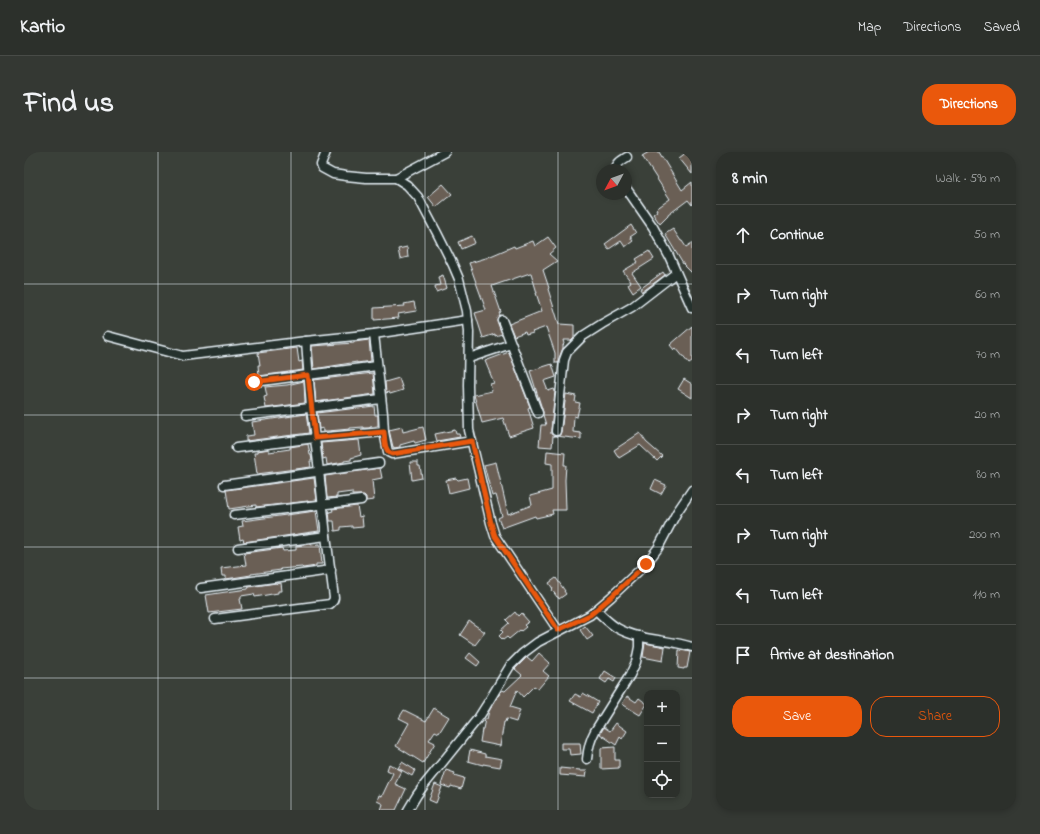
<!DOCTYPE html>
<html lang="en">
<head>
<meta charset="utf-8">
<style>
  :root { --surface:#2c302b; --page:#343833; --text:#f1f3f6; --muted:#a6a9a9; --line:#484b47; --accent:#ea580c }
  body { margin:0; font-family:"Indie Flower",sans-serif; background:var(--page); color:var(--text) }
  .controls { position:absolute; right:12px; bottom:12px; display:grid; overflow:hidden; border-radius:8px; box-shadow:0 2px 6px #0003 }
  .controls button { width:36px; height:36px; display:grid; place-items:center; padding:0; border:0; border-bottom:1px solid var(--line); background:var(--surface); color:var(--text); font:20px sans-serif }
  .compass { position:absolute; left:572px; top:12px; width:36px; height:36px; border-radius:50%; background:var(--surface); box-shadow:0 2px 6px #0003; rotate:229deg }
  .stop { position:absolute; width:12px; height:12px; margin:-9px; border:3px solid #ea580c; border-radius:50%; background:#fff }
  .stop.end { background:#ea580c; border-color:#fff; box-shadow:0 1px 4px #0008 }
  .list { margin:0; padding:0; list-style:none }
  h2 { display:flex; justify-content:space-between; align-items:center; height:52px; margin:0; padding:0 16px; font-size:17px }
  h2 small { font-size:13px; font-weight:400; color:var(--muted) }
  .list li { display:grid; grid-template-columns:26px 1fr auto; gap:12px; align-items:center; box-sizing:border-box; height:60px; padding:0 16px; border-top:1px solid var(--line) }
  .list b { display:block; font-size:15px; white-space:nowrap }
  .list em { font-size:13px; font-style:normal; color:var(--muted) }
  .actions { display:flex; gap:8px; padding:12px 16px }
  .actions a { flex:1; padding:9px 0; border:1px solid var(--accent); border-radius:16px; text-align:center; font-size:14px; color:var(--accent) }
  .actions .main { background:var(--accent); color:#fff }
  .icon { flex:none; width:22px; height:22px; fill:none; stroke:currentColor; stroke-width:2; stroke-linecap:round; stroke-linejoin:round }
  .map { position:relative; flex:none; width:668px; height:658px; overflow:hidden; border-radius:16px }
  header { display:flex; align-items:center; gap:24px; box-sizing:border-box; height:56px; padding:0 20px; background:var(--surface); border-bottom:1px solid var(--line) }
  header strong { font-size:19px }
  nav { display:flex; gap:22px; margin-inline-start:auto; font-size:14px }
  .intro { display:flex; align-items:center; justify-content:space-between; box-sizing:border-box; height:96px; padding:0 24px }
  h1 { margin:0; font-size:28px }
  .button { padding:10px 18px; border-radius:16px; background:var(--accent); color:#fff; font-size:14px; font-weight:700 }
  main { display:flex; gap:24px; padding:0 24px }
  aside { flex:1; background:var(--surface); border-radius:16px; box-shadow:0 2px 6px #0003 }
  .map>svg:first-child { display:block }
  .building { fill:#6a5e55; stroke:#e8f1f8 }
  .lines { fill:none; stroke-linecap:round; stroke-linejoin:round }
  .minor-casing { stroke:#e8f1f8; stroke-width:11 }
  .minor { stroke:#26332d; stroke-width:8 }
  .route { stroke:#ea580c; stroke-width:5 }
  .grid { fill:none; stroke:#e8f1f8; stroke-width:1; stroke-opacity:0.55 }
</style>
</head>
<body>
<header>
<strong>Kartio</strong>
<nav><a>Map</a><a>Directions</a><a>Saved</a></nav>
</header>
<div class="intro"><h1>Find us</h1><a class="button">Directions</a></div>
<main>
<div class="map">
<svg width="668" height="658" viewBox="0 0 668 658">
  <rect width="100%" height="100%" fill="#3a4039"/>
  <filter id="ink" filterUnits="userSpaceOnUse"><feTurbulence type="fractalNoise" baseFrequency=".025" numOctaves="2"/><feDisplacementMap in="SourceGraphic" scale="8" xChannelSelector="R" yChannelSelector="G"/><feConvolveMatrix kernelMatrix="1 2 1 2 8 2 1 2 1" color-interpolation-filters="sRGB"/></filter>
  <g filter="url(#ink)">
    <g class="building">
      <polygon points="625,0 635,0 658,38 668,30 668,53 664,48 644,63 644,64 636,72 629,62 633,59 632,57 646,47 618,4"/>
      <polygon points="663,0 665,0 668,4 668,22 655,6"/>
      <polygon points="419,32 428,42 412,55 404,45"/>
      <polygon points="607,73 612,81 606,85 609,89 601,95 597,89 585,97 581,92"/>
      <polygon points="649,77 657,89 658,89 662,95 668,91 668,121 659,112 641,82"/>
      <polygon points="448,84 451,91 437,97 434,90"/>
      <polygon points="524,85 532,96 525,102 533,109 519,118 525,136 524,137 535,172 550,173 550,185 547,188 539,188 540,192 539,193 539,196 535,206 534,211 531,211 531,201 522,175 508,180 509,181 502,183 501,180 490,184 485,172 518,159 512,141 513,141 507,121 506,121 468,134 477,160 475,161 476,163 474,165 473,168 478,182 471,184 471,182 459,186 451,161 462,158 445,111 462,106 490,94 491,96 509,89 511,94"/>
      <polygon points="383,95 384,105 376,107 374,97"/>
      <polygon points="625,99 630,107 608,121 617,134 609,140 604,132 607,130 599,119 614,110 612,107"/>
      <polygon points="639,120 641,123 618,140 616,137"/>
      <polygon points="419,123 423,136 412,140 411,134 416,133 414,125"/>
      <polygon points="390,150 392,159 374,162 375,166 350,168 350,156 381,154 380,152"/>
      <polygon points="668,174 668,210 665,212 652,196 650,198 646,193"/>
      <polygon points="345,188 347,209 333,211 333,210 290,217 288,194 330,191 330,190"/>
      <polygon points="273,196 275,210 278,209 279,218 235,224 234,213 236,213 234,201"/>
      <polygon points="485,200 506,255 504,256 510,276 485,284 479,266 458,271 450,243 468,239 466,232 470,231 461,209"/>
      <polygon points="528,212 532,225 520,229 524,239 530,237 531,239 527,278 527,282 531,284 529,284 528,295 515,294 517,273 522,273 519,263 519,260 506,219"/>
      <polygon points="349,221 351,242 292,250 290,228"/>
      <polygon points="375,226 379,238 366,242 365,240 362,241 361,230"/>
      <polygon points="660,227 668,232 668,246 654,237"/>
      <polygon points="280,229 281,251 242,256 240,245 243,244 241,235 263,233"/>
      <polygon points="542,242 552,244 551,250 556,251 553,265 550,264 549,280 557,281 557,287 532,284 536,283 537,280"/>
      <polygon points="350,254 351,263 354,263 354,274 346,275 346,276 339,276 339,275 326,276 326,277 304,279 299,279 299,276 295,277 293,261"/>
      <polygon points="282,262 285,281 222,289 222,284 230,283 228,270"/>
      <polygon points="378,275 379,280 399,275 402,288 391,291 390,289 376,293 376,295 370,296 370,295 369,295 365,278"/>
      <polygon points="431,278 432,282 435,282 436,285 413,289 411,282"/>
      <polygon points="616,281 622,290 638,304 633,309 616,293 595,306 590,298"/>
      <polygon points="335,288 337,303 327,306 327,308 320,309 320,310 303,313 302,306 299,307 297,291"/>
      <polygon points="284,292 286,303 287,303 288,309 286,309 287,315 233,322 230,301 233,301 233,299 245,297 245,300 266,297 266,295"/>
      <polygon points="523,299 541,301 540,313 542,313 541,328 542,358 528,358 529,362 512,366 511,364 478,376 474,366 478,364 472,343 468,344 460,313 472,310 484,362 508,353 506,344 528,338 528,312 522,311"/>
      <polygon points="386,310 394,310 394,314 396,314 398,326 388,328"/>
      <polygon points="356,316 358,326 348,328 350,348 342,349 342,345 340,343 328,343 328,340 313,342 313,345 303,346 301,324"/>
      <polygon points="290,326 293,348 232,355 232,353 205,357 202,338"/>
      <polygon points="432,326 434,328 443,326 445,336 425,341 422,328"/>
      <polygon points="631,328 642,333 637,342 627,337"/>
      <polygon points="333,354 335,365 338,364 339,375 328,376 328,374 317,375 317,378 311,379 310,369 306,369 305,360 309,359 308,357"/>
      <polygon points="292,359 295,379 220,390 219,387 216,388 214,375 219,374 218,369"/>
      <polygon points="287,392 287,393 296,392 298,412 292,412 292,414 279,416 278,415 256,417 257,418 227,422 227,423 202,427 202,424 198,424 197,416 222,413 220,401 258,396 259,399 272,398 272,394"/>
      <polygon points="532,426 541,439 540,439 542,442 535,447 534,445 533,445 528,438 529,437 525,431"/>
      <polygon points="252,431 253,432 257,431 258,439 254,439 254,441 231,445 230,442 217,444 217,447 216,447 218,457 185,461 182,443 202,440 224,437 225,435"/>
      <polygon points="491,460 494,464 497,461 505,470 500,473 502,475 497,479 496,478 485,487 483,485 479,488 475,484 479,480 477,478 485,471 482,468"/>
      <polygon points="445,469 461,480 451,493 436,483"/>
      <polygon points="561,474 569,484 563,488 556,478"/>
      <polygon points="621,491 641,495 639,509 619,505"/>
      <polygon points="655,498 657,499 657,498 666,500 663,516 660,516 660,517 654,516"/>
      <polygon points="446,501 456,510 453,514 442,506"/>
      <polygon points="515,501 526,511 519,519 525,524 514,537 510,534 499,545 493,538 486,555 496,558 492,570 482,567 481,570 480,570 476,594 456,590 458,577 459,577 461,567 463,567 465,559 478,538 481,539 498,523 491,517 503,505 508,509"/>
      <polygon points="581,519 592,526 590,530 585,527 582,531 576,527"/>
      <polygon points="559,541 574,550 568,561 546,549 551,542 557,545"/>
      <polygon points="603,544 612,550 615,546 623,552 616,563 598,552"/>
      <polygon points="410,556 425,565 415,581 411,579 405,588 411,591 399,611 372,594 385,571 375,566 380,558 402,569"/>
      <polygon points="592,571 603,579 598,587 596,585 592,593 576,582 580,575 586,579"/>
      <polygon points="537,591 556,591 557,602 546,603 545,597 537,597"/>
      <polygon points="591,595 591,608 595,608 595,616 577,617 577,596"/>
      <polygon points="446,598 461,602 461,604 478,607 476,615 459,612 459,613 444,609"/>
      <polygon points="378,610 391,618 388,624 374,616"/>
      <polygon points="365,612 378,619 371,632 382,637 372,658 357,658 359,652 353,649 355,643 358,644 369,621 363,618"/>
      <polygon points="536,616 556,618 556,619 563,619 562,625 536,623"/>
      <polygon points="422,618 431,621 430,623 440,626 437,637 427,634 426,636 417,633"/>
      <polygon points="411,632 418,635 412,651 405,648"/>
    </g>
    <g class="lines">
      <g class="minor-casing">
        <g id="minor">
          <polyline points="302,0 297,13 298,16 309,22 322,24 342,26 372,26 383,33 394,45 413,81 429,113 435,127 443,159 445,180 444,233 445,278 467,371 471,384 534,478"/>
          <path d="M592 18C591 12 598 8 603 5"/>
          <polyline points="372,26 421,0"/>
          <polyline points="602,36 629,75 645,104 668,156"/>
          <polyline points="478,168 514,261"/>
          <polyline points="350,182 359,262 360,280 364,300 368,302 448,289"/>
          <polyline points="84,184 159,204 282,189 350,182 444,168"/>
          <polyline points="445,206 487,192"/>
          <polyline points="230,230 353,214"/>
          <polyline points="221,264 357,247"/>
          <polyline points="532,279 540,208 543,200 559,184 578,172 608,155 652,121"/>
          <polyline points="212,296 291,286 360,280"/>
          <polyline points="200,333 355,311"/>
          <polyline points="210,363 337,348"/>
          <polyline points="214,396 302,384"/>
          <polyline points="177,436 307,418"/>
          <path d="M572 458C579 465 585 471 593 476 616 489 644 487 668 495"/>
          <polyline points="191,467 306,452 309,449 310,446 302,384 295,319 287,255 282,189"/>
          <path d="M563 607C564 596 566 588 571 579L606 523 612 510 615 495V484"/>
          <polyline points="384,658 393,643 401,632 455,565 462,554 486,514 498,502 514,490 566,463 587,445 622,412 634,396 653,360 668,338"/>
        </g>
      </g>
      <use href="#minor" class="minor"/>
    </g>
  </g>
  <g class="lines" filter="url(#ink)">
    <path class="route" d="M230 230 284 223 291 286 360 280C361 288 360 299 368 302L448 289 467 371 471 384 534 478 566 463 587 445 622 412"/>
  </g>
  <path class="grid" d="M134 0V658M267 0V658M401 0V658M534 0V658M0 132H668M0 263H668M0 395H668M0 526H668"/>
</svg>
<div class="controls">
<button>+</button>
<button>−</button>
<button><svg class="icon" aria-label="locate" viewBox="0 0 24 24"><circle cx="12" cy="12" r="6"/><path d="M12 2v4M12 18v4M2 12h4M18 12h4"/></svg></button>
</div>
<svg class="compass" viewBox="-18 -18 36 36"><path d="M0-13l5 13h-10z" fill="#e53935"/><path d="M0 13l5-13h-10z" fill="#a6a9a9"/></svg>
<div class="stop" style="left:230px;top:230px"></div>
<div class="stop end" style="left:622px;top:412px"></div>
</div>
<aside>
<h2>8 min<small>Walk · 590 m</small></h2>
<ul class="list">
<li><svg class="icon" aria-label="ahead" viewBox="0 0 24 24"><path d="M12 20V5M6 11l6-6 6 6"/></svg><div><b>Continue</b></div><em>50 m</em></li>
<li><svg class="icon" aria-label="right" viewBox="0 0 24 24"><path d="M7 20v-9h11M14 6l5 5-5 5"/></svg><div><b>Turn right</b></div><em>60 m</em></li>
<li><svg class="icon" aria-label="left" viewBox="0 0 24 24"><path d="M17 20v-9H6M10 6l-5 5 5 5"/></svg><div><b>Turn left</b></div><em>70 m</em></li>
<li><svg class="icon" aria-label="right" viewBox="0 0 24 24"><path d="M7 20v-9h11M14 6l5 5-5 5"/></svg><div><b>Turn right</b></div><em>20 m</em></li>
<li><svg class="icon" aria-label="left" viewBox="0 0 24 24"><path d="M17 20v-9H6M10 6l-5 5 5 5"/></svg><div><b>Turn left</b></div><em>80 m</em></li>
<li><svg class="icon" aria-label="right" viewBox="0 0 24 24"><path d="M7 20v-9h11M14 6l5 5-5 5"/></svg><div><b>Turn right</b></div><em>200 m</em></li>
<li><svg class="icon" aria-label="left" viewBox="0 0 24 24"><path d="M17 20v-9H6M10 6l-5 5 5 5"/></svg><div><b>Turn left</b></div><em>110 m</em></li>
<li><svg class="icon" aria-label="arrive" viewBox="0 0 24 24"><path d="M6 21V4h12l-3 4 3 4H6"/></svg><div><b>Arrive at destination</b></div></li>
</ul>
<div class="actions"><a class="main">Save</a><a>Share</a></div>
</aside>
</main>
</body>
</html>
